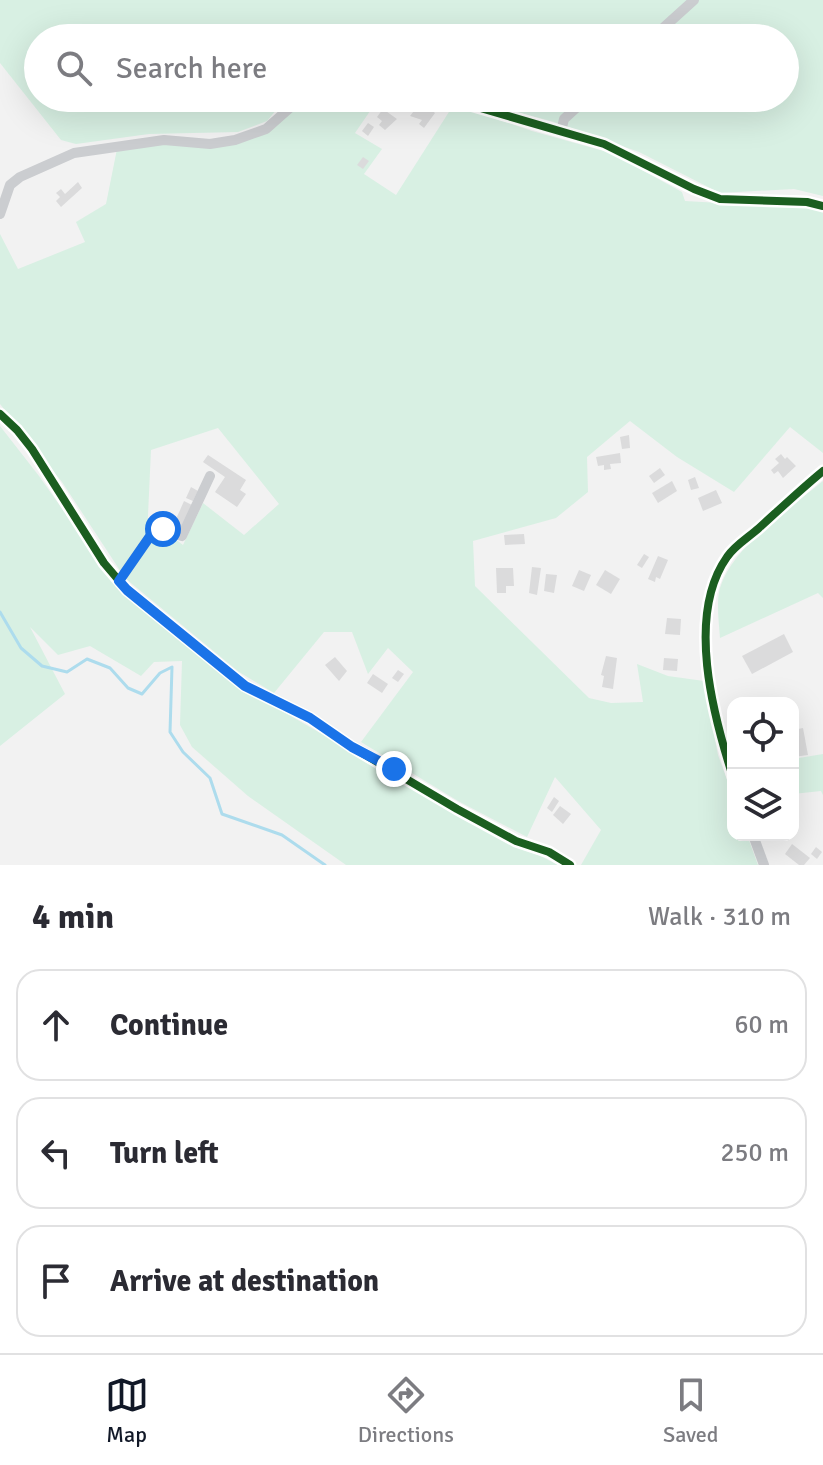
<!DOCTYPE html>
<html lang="en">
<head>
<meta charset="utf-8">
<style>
  :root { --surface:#fff; --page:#f7f7f7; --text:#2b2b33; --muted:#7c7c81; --line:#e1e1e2; --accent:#111827 }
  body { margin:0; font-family:Signika,sans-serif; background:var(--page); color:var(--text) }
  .controls { position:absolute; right:24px; bottom:24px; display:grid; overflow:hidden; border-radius:16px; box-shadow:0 8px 32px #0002 }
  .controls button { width:72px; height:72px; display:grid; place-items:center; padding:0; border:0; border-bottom:2px solid var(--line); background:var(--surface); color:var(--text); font:40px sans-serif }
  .stop { position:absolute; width:24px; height:24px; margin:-18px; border:6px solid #1a73e8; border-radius:50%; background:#fff }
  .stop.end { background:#1a73e8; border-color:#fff; box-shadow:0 2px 8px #0008 }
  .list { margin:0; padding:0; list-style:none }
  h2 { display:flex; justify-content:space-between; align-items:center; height:104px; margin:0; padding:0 32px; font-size:34px }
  h2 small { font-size:26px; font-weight:400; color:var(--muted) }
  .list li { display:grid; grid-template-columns:52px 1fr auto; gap:24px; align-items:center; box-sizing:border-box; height:112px; margin:0 16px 16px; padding:0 16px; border:2px solid var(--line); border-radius:24px }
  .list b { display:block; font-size:30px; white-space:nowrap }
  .list em { font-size:26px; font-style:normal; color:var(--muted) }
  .icon { flex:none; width:44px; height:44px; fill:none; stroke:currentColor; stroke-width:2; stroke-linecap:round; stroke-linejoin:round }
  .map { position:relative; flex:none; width:823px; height:865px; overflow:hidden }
  .search { position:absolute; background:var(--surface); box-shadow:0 8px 32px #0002; left:24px; right:24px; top:24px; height:88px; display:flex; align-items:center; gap:20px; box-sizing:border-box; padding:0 28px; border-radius:44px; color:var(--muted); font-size:30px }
  .sheet { height:488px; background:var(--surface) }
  nav { display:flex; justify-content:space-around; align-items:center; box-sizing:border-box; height:112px; border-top:2px solid var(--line); background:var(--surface); font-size:22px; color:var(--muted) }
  nav a { display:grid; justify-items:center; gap:4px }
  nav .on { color:var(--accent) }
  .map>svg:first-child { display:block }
  .green { fill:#d8f0e3 }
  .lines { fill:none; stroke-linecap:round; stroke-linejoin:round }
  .stream { stroke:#addced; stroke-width:3 }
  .building { fill:#dbdbdc }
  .minor { stroke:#cbcdd0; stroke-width:10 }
  .cycleway-casing { stroke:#fff; stroke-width:13 }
  .cycleway { stroke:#1b5e20; stroke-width:8 }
  .route { stroke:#1a73e8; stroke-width:10 }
</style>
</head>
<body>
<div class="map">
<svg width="823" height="865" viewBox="0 0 823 865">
  <rect width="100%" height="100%" fill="#f2f2f2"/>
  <g class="green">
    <polygon points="0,0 823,0 823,196 794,189 720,193 639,152 554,122 465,98 785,98 785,38 38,38 38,98 286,98 267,121 238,132 149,134 76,144 61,140 0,63"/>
    <polygon points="306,98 379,98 355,133 382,149 364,174 396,195 454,104 532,131 611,153 682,192 685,201 823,209 823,453 790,427 734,492 677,457 630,421 587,457 588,492 556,518 473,541 475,586 589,698 611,703 643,702 637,664 668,676 704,681 718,755 733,796 733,835 747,835 758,865 581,865 601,830 555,777 527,837 458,801 361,742 413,672 388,648 368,674 352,632 324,632 274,693 239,672 126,579 153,538 170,535 183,545 203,503 244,535 279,504 218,428 151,450 147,537 121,572 62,482 0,404 0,234 18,269 85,242 76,222 106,204 117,149 169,144 202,145 270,129"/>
    <polygon points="0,426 39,476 123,595 232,682 471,820 558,865 346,865 248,796 192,747 180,725 182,661 154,662 141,676 90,646 58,655 30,627 65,694 0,746"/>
    <path d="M823 481V598L818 593 720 638C719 623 716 602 720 588 733 546 790 508 823 481Z"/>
    <polygon points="823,754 823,795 821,791 793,794 793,759"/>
  </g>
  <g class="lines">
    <polyline class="stream" points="0,612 21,648 42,666 67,672 87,659 110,668 128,688 142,694 160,673 172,667 170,732 183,752 210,778 222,814 282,835 325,865"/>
  </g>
  <g class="building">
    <polygon points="421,102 435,113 424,128 419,124 422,120 410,116"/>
    <polygon points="383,109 397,119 385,130 379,125 382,121 377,117"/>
    <polygon points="368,123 374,127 368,136 362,131"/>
    <polygon points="363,157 369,161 363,169 357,165"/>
    <polygon points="78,182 82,188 61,207 56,201 60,197 56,193 61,189 65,194"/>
    <polygon points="629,435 630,448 622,449 620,437"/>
    <polygon points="620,453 621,463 610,464 611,469 604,470 604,465 598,466 596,457"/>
    <polygon points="781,454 785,459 787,457 796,466 783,478 778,471 774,474 771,470 779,463 775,459"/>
    <polygon points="208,455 246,480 240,490 246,494 237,507 215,492 225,477 203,462"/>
    <polygon points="660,468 665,475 654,483 649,476"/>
    <polygon points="695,477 699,488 691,490 688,480"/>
    <polygon points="672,481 677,491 658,503 652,493"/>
    <polygon points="191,487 198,491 193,501 186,498"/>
    <polygon points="716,490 722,503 703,511 698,498"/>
    <polygon points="184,501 192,505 181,529 173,526"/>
    <polygon points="524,534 525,544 505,545 504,535"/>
    <polygon points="644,554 649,557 642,568 637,565"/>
    <polygon points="658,556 668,560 660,579 656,577 655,582 648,579"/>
    <polygon points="532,567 541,568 537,595 529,593"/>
    <polygon points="496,568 513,568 514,586 506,586 506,593 497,593"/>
    <polygon points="579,570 591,575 584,591 572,586"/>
    <polygon points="605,570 620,579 611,594 596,585"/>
    <polygon points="546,574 557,575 554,593 544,591"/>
    <polygon points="667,618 681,619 680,635 665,634"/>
    <polygon points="784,634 793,652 752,674 742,656"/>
    <polygon points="606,656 617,658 613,689 602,687 604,676 601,675"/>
    <polygon points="335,657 347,671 339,681 325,665"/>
    <polygon points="664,658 678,659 677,671 663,670"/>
    <polygon points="398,670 404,674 398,682 392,678"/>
    <polygon points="373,674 388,684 382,693 367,683"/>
    <polygon points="803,728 808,755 793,757 793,730"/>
    <polygon points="554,797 559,801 552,812 547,808"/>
    <polygon points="560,806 571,814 563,824 553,815"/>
    <polygon points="792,844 810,858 804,865 799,865 785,854"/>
    <polygon points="816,847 822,852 817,859 811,854"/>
  </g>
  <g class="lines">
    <g class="minor">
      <polyline points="652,38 694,0"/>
      <polyline points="431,98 453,100 604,144 694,189 720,199 807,202 823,206"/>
      <polyline points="561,132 564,119 587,98"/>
      <polyline points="0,214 10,185 20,177 74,153 164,140 210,144 235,140 266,129 301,98"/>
      <polyline points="0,414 17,430 32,449 104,563 127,590 245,686 310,718 352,747 457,809 516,841 549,852 570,865"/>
      <polyline points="119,581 153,532 163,529 182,536 210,476"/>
      <path d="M733 777C713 715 686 615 727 557 734 546 749 537 759 528 780 509 801 489 823 471"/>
      <polyline points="753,835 764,865"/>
    </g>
    <g class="cycleway-casing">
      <g id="cycleway">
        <polyline points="431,98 453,100 604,144 694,189 720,199 807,202 823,206"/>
        <polyline points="0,414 17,430 32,449 104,563 127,590 245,686 310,718 352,747 457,809 516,841 549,852 570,865"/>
        <path d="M733 777C713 715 686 615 727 557 734 546 749 537 759 528 780 509 801 489 823 471"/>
      </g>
    </g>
    <use href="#cycleway" class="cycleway"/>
  </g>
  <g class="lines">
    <polyline class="route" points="163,529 153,532 119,581 127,590 245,686 310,718 352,747 394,769"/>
  </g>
</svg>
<div class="controls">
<button><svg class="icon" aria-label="locate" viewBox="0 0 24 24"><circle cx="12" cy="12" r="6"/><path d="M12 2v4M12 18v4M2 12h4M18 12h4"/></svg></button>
<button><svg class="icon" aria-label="layers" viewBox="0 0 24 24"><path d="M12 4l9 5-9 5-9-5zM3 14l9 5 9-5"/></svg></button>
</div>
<div class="stop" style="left:163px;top:529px"></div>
<div class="stop end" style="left:394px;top:769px"></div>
<div class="search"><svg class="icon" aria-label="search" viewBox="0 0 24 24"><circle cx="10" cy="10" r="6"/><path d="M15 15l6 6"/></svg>Search here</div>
</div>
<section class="sheet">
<h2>4 min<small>Walk · 310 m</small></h2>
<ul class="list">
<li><svg class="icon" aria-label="ahead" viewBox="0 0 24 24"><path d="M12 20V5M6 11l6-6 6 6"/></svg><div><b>Continue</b></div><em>60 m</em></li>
<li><svg class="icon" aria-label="left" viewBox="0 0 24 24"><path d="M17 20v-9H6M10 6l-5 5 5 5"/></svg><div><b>Turn left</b></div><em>250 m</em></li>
<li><svg class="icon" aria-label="arrive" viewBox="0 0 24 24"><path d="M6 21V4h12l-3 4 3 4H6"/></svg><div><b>Arrive at destination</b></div></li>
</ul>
</section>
<nav>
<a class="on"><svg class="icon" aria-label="map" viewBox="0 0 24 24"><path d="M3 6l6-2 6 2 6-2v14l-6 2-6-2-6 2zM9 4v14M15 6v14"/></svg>Map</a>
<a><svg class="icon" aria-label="directions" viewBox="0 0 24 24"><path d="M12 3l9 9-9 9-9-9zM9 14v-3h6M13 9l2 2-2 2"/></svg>Directions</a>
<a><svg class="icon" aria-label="saved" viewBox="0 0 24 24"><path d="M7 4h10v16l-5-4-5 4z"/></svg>Saved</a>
</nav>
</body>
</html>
